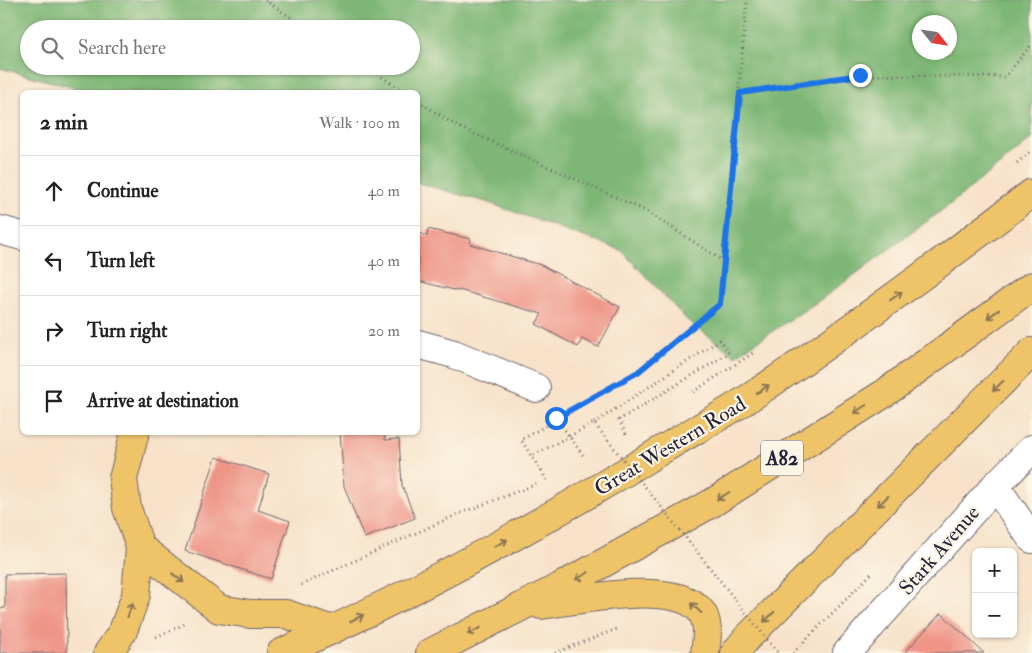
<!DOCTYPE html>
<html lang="en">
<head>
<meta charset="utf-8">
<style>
  :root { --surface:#fff; --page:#f2f2f2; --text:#222; --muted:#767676; --line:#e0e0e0 }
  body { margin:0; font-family:"IM FELL Double Pica",serif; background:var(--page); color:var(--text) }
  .controls { position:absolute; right:15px; bottom:15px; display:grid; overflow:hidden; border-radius:8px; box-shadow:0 1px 4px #0004 }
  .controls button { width:45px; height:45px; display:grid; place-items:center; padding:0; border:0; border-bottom:1px solid var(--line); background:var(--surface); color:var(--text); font:25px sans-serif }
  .compass { position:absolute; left:912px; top:15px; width:45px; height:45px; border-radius:50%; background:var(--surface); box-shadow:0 1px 4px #0004; rotate:120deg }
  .stop { position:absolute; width:15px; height:15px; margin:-11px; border:4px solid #1a73e8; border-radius:50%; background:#fff }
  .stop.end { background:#1a73e8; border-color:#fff; box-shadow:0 1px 5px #0008 }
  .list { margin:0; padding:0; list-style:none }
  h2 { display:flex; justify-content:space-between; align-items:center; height:65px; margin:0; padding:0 20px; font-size:21px }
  h2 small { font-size:16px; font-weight:400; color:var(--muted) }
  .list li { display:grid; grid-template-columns:32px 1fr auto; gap:15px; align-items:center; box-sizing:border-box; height:70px; padding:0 20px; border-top:1px solid var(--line) }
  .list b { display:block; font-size:19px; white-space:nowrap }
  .list em { font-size:16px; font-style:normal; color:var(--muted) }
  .icon { flex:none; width:28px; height:28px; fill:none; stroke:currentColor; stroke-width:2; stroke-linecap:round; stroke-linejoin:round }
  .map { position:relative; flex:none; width:1032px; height:653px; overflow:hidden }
  .search { position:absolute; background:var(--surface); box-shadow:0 1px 4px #0004; left:20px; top:20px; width:400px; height:55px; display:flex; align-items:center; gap:12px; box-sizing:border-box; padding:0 18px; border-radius:28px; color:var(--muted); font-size:19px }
  .panel { position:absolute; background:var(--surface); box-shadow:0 1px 4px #0004; left:20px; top:90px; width:400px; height:345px; border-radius:8px }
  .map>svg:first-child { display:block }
  .forest { fill:#7db674; stroke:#506c58; fill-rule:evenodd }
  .building { fill:#ee9588 }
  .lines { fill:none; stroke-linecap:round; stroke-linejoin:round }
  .street-casing { stroke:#6d656d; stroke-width:30 }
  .primary-casing { stroke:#6d656d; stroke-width:30 }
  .path { stroke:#6d656d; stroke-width:3; stroke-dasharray:1 4; stroke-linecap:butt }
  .street { stroke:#fff; stroke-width:28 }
  .primary { stroke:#efc469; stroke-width:28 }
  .path-bridge { stroke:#6d656d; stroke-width:3; stroke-dasharray:1 4; stroke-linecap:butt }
  .oneway { stroke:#887352 }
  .route { stroke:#1a73e8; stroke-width:6 }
  .labels { text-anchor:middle; stroke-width:4.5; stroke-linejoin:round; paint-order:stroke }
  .shield { fill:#fcf5e5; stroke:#63616e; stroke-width:1 }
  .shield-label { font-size:20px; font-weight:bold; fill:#22223b }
  .street-label { font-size:21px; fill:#22223b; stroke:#fcf5e5 }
</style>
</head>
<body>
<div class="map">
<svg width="1032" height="653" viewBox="0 0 1032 653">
  <rect width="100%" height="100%" fill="#fcf5e5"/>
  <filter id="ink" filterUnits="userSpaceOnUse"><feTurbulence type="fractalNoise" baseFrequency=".02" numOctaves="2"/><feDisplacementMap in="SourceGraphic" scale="10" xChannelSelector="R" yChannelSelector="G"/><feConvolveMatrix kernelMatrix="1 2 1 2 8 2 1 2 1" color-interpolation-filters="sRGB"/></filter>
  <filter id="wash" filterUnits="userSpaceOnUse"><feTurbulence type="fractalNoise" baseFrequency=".0096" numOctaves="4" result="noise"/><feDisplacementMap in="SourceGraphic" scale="20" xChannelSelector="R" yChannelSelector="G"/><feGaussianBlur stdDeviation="1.12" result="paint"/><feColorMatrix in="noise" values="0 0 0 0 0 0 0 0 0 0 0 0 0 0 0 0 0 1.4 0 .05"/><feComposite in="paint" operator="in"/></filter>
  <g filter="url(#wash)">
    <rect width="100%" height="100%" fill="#f7e2c9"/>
    <path class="forest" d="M0 0H1032V139L949 205 823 298 735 356 687 320 621 250 486 202 418 183V92H89L0 68ZM920 22H950V52H920ZM29 29H411V66H29Z"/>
    <g id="blocks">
      <g class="building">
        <polygon points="428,229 471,239 470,244 541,265 620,307 598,347 582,339 578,347 536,324 542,314 459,290 458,291 418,281 418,232 427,236"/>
        <polygon points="340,432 385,432 385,440 399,439 402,485 415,518 364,538 344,486"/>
        <polygon points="216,457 269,474 258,510 290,521 271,579 185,551"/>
        <polygon points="66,573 67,653 0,653 0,609 5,608 5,574"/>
        <polygon points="941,613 984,653 904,653"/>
      </g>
    </g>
  </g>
  <g filter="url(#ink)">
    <use href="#blocks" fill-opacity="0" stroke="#6d656d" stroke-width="1"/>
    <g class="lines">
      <g class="street-casing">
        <g id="street">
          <polyline points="0,230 22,236"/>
          <polyline points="418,344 454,354 536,388"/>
          <polyline points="995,486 1032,539"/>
          <polyline points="847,653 995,486 1032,449"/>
        </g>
      </g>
      <g class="primary-casing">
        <g id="primary">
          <polyline points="140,547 219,609 250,614 286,614 332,630"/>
          <path d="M541 605C578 600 671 580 699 609 710 620 707 639 705 653"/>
          <polyline points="108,653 123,631 136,595 140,547 127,508 123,479 135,432"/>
          <path d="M281 653C412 595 538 526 660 451 691 432 722 416 752 396 848 332 941 263 1032 193"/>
          <polyline points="430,653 560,587 712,503 885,393 1032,286"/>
          <polyline points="735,653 746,639 1032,352"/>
        </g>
      </g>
      <g class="path">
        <polyline points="265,0 308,29"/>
        <polyline points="365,66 405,92"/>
        <polyline points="740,93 860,75 1005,77 1032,44"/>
        <polyline points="418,101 455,125 646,211 723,261"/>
        <polyline points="1017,163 1032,150"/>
        <polyline points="693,392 753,353"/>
        <polyline points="556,418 585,458"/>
        <polyline points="594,423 720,340 729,353 619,420 626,434"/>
        <polyline points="547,480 521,440 638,372 719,304 747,0"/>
        <polyline points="301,585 456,515 539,483"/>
        <polyline points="156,637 185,624"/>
        <polyline points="555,653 617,629"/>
        <polyline points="793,653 871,574"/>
      </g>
      <use href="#street" class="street"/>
      <use href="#primary" class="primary"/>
      <polyline class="path-bridge" points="534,455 594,423 778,653"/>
    </g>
    <defs><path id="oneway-shaft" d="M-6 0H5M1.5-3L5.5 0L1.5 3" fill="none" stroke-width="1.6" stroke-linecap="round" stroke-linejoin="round" transform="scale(1.25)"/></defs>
    <g class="oneway">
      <use href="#oneway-shaft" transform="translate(896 296) rotate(-36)"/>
      <use href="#oneway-shaft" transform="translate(993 314) rotate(144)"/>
      <use href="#oneway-shaft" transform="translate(998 386) rotate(135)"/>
      <use href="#oneway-shaft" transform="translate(763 389) rotate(-34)"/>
      <use href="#oneway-shaft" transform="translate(860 409) rotate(148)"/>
      <use href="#oneway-shaft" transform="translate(723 496) rotate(148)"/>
      <use href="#oneway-shaft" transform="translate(883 501) rotate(135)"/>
      <use href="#oneway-shaft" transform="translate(501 543) rotate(-29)"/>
      <use href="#oneway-shaft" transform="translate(582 576) rotate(151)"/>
      <use href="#oneway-shaft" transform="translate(178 578) rotate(38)"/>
      <use href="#oneway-shaft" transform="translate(696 608) rotate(-137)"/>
      <use href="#oneway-shaft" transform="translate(130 610) rotate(-70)"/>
      <use href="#oneway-shaft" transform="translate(769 617) rotate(135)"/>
      <use href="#oneway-shaft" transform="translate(357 618) rotate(-27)"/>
      <use href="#oneway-shaft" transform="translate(474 631) rotate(153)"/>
    </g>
  </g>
  <g class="lines" filter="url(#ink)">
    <polyline class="route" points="556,418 638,372 720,304 740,93 860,75"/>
  </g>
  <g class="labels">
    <rect class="shield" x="761" y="440.5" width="42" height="35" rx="4"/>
    <g class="shield-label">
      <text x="782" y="465">A82</text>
    </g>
    <g class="street-label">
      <text transform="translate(670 446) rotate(-31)" y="7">Great Western Road</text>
      <text transform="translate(939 550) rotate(-49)" y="7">Stark Avenue</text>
    </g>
  </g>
</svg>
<div class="controls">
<button>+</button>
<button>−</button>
</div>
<svg class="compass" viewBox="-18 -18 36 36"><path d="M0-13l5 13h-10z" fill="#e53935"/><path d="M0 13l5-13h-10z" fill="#767676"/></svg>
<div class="stop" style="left:556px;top:418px"></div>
<div class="stop end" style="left:860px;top:75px"></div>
<div class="search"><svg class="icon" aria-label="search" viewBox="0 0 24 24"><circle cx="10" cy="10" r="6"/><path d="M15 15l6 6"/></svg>Search here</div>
<section class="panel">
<h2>2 min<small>Walk · 100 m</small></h2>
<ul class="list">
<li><svg class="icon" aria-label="ahead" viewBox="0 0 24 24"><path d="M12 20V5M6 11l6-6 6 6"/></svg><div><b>Continue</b></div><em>40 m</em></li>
<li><svg class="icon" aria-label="left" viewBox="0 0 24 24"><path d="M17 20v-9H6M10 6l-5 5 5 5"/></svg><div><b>Turn left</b></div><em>40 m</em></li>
<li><svg class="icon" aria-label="right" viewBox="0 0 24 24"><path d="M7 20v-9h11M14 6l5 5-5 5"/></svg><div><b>Turn right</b></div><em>20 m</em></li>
<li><svg class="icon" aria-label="arrive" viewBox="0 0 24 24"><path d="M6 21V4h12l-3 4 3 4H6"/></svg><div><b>Arrive at destination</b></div></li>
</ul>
</section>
</div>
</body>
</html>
